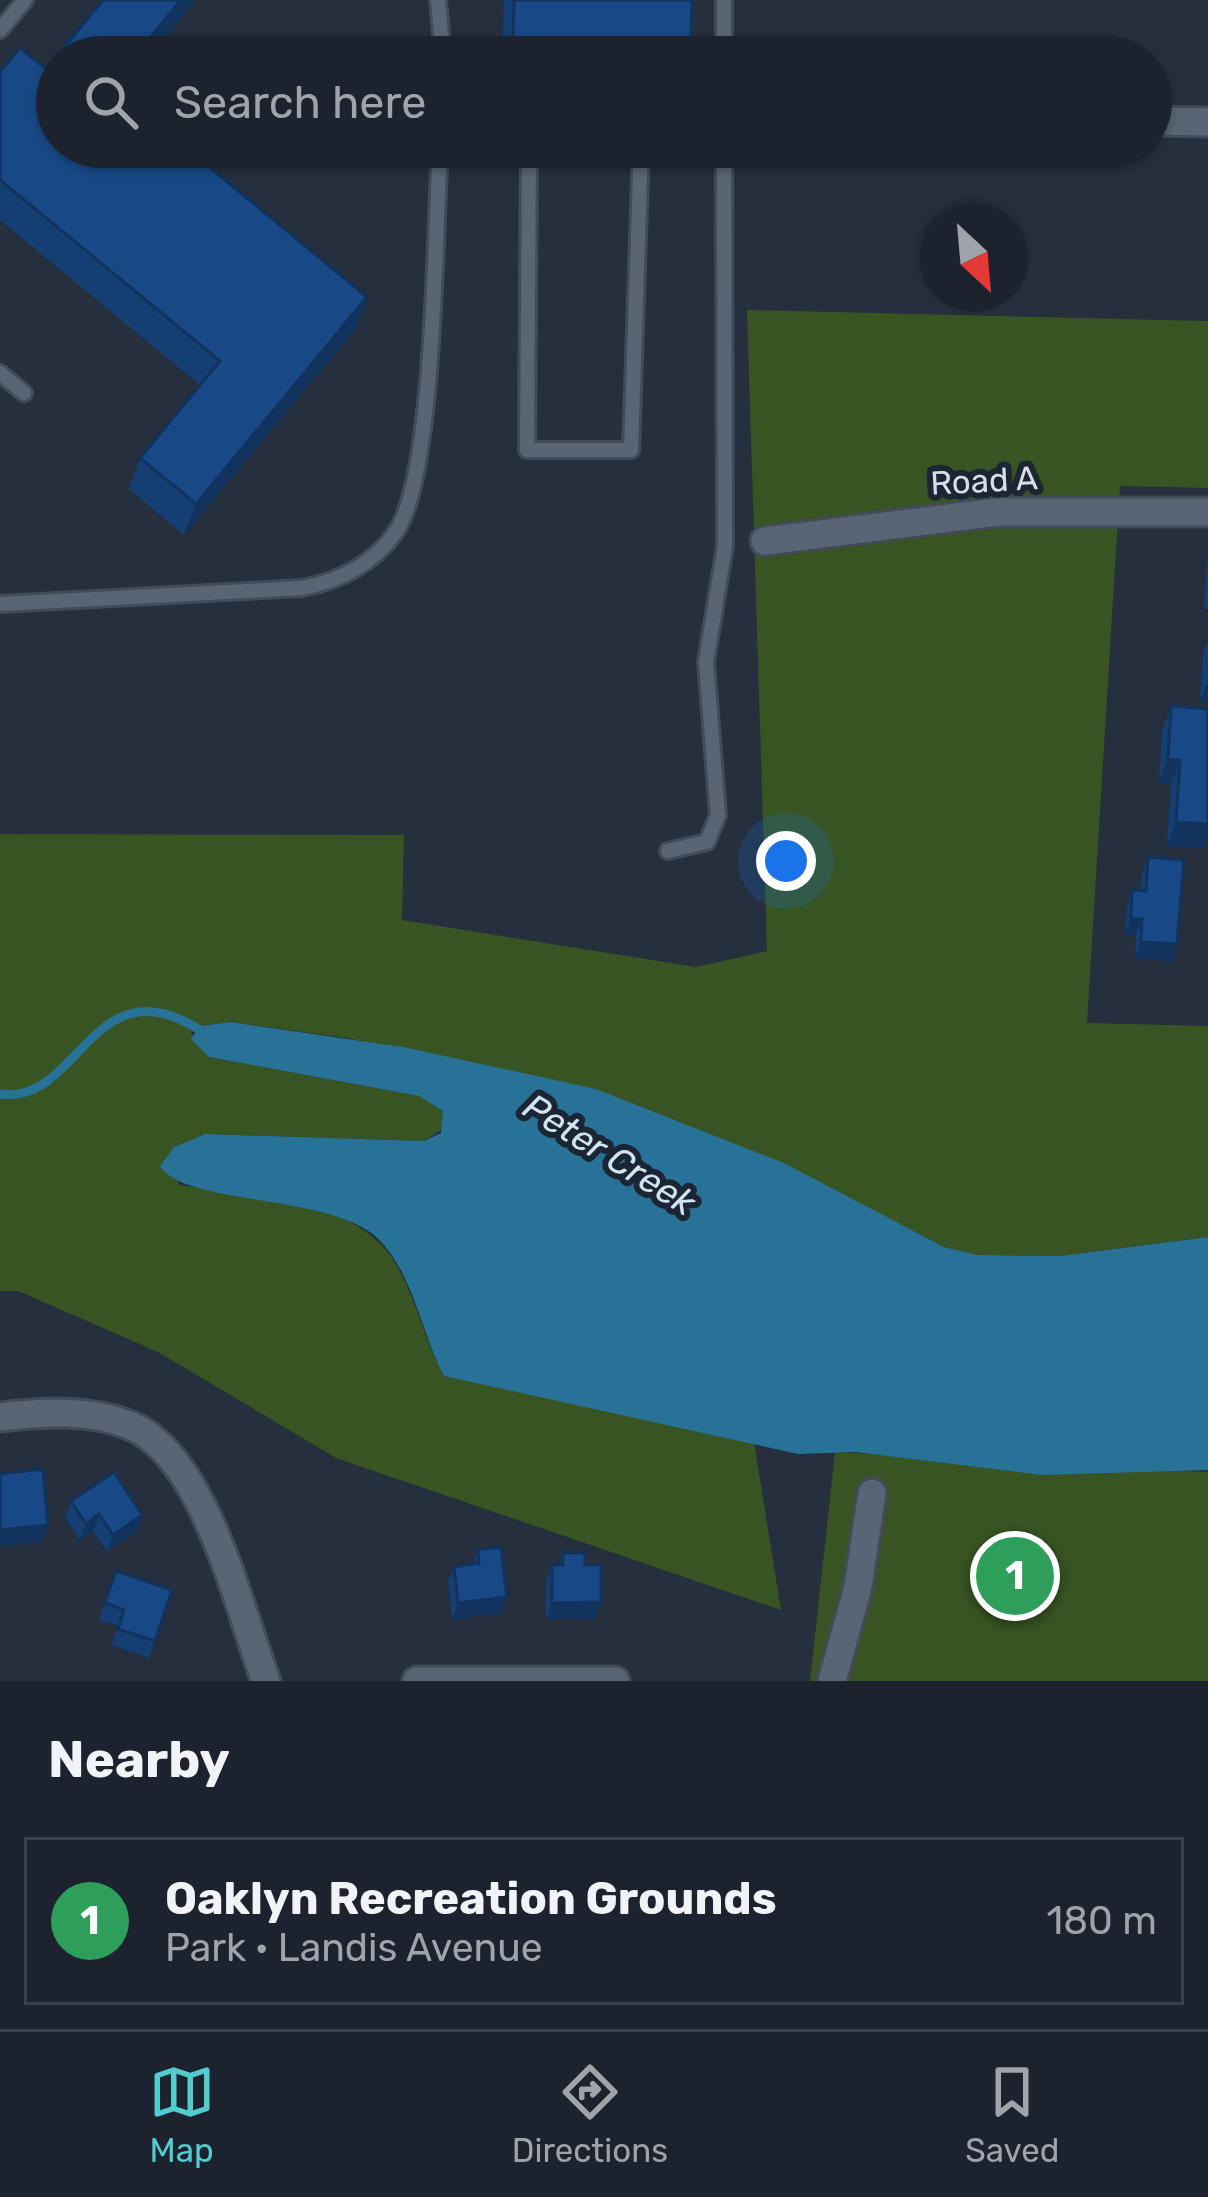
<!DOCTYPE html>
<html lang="en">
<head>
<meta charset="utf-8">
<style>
  :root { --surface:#1c232e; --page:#252b36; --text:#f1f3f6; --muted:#a0a4aa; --line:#3a404a; --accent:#52cdcf }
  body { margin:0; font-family:Rubik,sans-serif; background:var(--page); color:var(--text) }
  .compass { position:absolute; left:920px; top:204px; width:108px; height:108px; border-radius:50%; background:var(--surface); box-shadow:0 3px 9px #0004; rotate:154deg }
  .you { position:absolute; left:786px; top:861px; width:42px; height:42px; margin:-30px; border:9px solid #fff; border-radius:50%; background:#1a73e8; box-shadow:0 0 0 18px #1a73e833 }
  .badge { display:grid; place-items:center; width:78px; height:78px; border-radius:50%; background:var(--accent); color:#fff; font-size:39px; font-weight:700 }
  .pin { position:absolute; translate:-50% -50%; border:6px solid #fff; box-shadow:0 3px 12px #0006 }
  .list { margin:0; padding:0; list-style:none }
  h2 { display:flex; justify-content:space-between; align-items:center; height:156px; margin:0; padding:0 48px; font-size:51px }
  h2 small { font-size:39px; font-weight:400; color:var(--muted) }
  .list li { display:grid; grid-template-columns:78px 1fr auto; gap:36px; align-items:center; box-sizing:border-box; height:168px; margin:0 24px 24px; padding:0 24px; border:3px solid var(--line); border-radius:0px }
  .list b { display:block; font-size:45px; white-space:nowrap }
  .list p { margin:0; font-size:39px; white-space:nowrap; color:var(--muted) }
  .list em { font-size:39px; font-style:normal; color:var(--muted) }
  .icon { flex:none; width:66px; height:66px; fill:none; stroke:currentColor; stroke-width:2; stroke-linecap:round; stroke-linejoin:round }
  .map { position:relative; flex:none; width:1208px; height:1681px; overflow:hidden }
  .search { position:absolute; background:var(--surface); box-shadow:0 3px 9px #0004; left:36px; right:36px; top:36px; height:132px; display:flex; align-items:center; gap:30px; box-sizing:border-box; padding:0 42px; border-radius:66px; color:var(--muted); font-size:45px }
  .sheet { height:348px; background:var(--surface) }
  nav { display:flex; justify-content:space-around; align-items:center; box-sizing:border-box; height:168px; border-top:3px solid var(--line); background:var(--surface); font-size:33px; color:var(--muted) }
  nav a { display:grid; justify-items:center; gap:6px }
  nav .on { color:var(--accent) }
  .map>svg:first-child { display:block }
  .green { fill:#375422 }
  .water { fill:#287297 }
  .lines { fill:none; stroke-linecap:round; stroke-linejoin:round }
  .stream { stroke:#287297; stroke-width:9 }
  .lane-casing { stroke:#424b57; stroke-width:20 }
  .street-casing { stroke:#424b57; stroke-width:33 }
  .lane { stroke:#596575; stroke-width:14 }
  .street { stroke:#596575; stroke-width:27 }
  .wall { fill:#153f73 }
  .shaded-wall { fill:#11335e }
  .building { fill:#184986; stroke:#11335e; stroke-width:3 }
  .labels { text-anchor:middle; stroke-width:12; stroke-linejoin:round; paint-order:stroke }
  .street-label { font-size:33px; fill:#d7dee7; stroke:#1c2533 }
  .water-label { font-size:36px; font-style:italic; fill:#d0e5f2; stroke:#1c2533 }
</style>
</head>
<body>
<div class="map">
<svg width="1208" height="1681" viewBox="0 0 1208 1681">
  <rect width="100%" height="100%" fill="#252f3d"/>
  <g class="green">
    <path d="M747 310 1208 321V488L1120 486 1087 1023 1208 1026V1237L1060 1256 978 1255 944 1247 789 1167 596 1089 347 1038 230 1022 200 1026 191 1033 209 1057 420 1096 443 1111 444 1128 424 1141 205 1134 174 1147 179 1185C249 1195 359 1197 397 1266 417 1301 425 1342 444 1376L754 1442 781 1610 336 1458 158 1352 18 1291H0V834L404 835 402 920 696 967 767 951Z"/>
    <polygon points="835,1452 1208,1472 1208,1681 810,1681"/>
  </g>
  <path class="water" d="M230 1022 403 1047 596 1089 784 1163 944 1247 978 1255 1060 1256 1208 1237V1470L1042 1475 855 1452 798 1454 444 1376C421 1333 413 1270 375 1236 326 1194 183 1205 160 1166L174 1147 205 1134 424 1141 441 1133 443 1111 419 1096 209 1057 191 1039 200 1026Z"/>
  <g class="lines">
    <path class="stream" d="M0 1094C81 1106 92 956 206 1034"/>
    <g class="lane-casing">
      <g id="lane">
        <polyline points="438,0 443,57"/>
        <polyline points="0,30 25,0"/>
        <polyline points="724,57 724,0"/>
        <polyline points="529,147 527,450 631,450 641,147"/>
        <polyline points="0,373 24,393"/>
        <path d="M0 604 302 588C340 581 372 565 395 533 435 479 435 226 440 147"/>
        <polyline points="668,851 707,842 718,815 706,662 725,546 724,147"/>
      </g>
    </g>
    <g class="street-casing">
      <g id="street">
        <polyline points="1151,121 1208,122"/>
        <polyline points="765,541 997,512 1208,512"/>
        <path d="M0 1417C42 1412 89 1409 129 1425 205 1454 239 1610 266 1681"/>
        <polyline points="417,1681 615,1681"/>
        <polyline points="832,1681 858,1587 872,1493"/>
      </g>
    </g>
    <use href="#lane" class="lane"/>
    <use href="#street" class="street"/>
  </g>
  <g class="wall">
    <polygon points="103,0 196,0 149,57 57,57 367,297 356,328 184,535 129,489 140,458 200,385 0,220 0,72 46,69"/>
    <polygon points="504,0 692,0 690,50 688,57 502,57"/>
    <polygon points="1208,552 1208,609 1204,609"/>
    <polygon points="1208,641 1208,702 1200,702 1203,653"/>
    <polygon points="1171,706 1208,824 1208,838 1204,848 1167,846 1171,784 1159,783 1162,731"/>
    <polygon points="1148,857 1177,944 1172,961 1135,958 1136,935 1125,935 1127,907 1132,890 1141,890 1142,874"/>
    <polygon points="71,1501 137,1531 107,1551 93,1531 80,1540 65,1517"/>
    <polygon points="478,1550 507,1597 501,1613 452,1619 448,1583 454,1567 473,1564"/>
    <polygon points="563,1553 585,1565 595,1619 546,1619 546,1581 552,1565 559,1565"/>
    <polygon points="116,1571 172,1590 149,1658 112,1645 118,1626 99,1620"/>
  </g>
  <g class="shaded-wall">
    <polygon points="181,0 196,0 149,57 134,57"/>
    <polygon points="513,45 690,50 688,57 508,57"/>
    <polygon points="367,297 356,328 184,535 196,504"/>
    <polygon points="1206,685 1208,685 1208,702 1200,702"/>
    <polygon points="1168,759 1180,760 1171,784 1159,783"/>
    <polygon points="1176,822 1208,824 1208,838 1204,848 1167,846"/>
    <polygon points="1131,918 1142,919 1136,935 1125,935"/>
    <polygon points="1141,942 1177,944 1172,961 1135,958"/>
    <polygon points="99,1514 93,1531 80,1540 86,1524"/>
    <polygon points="142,1515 137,1531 107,1551 113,1535"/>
    <polygon points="48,1525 42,1542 0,1546 0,1530"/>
    <polygon points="507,1597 501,1613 452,1619 458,1603"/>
    <polygon points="601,1602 595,1619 546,1619 552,1603"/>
  </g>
  <g class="building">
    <polygon points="103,0 181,0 134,57 57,57 57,147 185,147 367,297 196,504 140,458 220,361 0,180 0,72 20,48 46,69"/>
    <polygon points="514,0 692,0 690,50 513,45"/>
    <polygon points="1171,706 1208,709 1208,824 1176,822 1180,760 1168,759"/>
    <polygon points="1148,857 1184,860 1177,944 1141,942 1142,919 1131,918 1132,890 1146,891"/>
    <polygon points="43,1469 48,1525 0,1530 0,1474"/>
    <polygon points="114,1472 142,1515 113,1535 99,1514 86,1524 71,1501"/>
    <polygon points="501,1547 507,1597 458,1603 454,1567 479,1563 478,1550"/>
    <polygon points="563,1553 585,1553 585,1565 601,1565 601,1602 552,1603 552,1565 563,1565"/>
    <polygon points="116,1571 172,1590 155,1641 118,1629 124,1610 105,1603"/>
  </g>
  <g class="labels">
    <g class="street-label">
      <text transform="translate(984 480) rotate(-3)" y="12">Road A</text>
    </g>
    <g class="water-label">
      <text transform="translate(610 1154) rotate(32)" y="13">Peter Creek</text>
    </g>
  </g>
</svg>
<svg class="compass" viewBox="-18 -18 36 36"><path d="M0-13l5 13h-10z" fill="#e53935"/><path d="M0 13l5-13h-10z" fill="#a0a4aa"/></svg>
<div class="you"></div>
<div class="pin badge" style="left:1015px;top:1576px;background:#2e9e5b">1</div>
<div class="search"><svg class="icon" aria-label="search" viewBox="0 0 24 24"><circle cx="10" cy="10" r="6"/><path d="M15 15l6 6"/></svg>Search here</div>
</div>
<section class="sheet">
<h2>Nearby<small></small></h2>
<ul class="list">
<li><span class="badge" style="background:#2e9e5b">1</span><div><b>Oaklyn Recreation Grounds</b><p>Park · Landis Avenue</p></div><em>180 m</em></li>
</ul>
</section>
<nav>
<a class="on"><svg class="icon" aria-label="map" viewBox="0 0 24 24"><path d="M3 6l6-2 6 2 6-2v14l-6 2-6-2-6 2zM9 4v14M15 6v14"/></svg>Map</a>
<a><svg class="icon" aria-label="directions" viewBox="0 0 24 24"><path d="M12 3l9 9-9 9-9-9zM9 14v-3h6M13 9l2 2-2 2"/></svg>Directions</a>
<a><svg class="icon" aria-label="saved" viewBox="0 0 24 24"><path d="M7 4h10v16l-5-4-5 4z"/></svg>Saved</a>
</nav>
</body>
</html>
